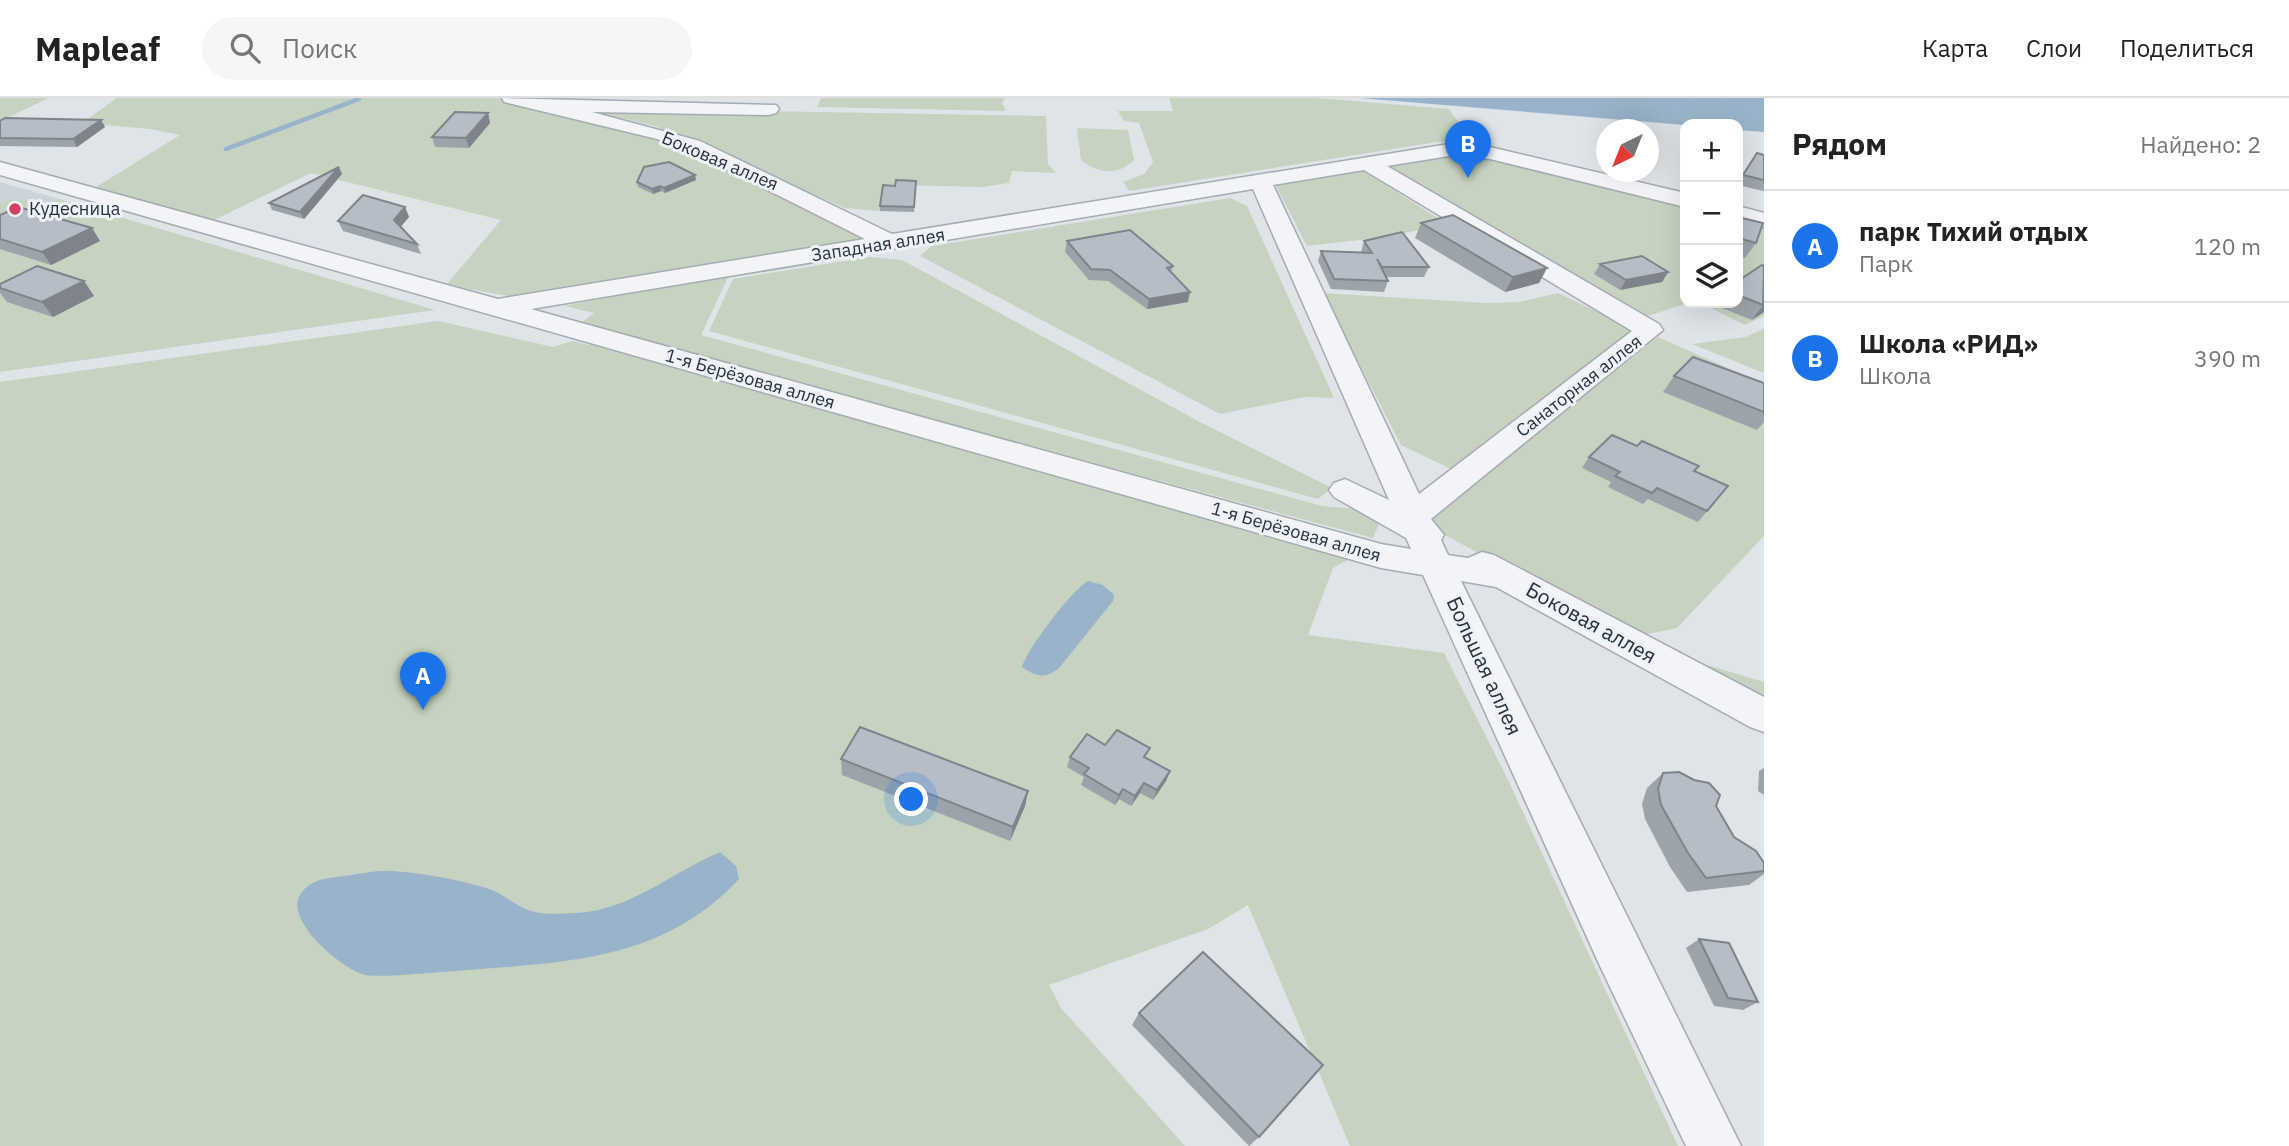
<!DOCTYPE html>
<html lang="ru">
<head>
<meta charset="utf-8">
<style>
  :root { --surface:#fff; --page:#f6f6f6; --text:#222; --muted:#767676; --line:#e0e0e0; --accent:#1a73e8 }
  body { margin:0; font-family:"IBM Plex Sans",sans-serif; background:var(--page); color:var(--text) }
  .controls { position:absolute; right:21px; top:21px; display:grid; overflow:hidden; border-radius:14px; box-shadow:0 7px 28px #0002 }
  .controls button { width:63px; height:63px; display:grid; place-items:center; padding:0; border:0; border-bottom:2px solid var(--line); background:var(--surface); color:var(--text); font:35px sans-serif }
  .compass { position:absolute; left:1596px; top:21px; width:63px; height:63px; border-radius:50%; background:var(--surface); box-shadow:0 7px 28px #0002; rotate:223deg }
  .you { position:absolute; left:912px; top:702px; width:24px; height:24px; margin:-18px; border:5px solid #fff; border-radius:50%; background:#1a73e8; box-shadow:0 0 0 10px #1a73e833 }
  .badge { display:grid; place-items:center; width:46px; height:46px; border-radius:50%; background:var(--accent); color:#fff; font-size:23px; font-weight:700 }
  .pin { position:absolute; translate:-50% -58px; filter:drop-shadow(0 2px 4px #0008) }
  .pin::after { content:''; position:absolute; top:37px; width:24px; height:21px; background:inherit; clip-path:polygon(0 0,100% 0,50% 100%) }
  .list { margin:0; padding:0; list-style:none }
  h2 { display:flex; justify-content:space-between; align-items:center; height:91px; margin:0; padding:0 28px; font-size:30px }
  h2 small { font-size:23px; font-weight:400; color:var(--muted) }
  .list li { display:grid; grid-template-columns:46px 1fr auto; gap:21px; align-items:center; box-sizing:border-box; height:112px; padding:0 28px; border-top:2px solid var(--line) }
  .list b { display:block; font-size:26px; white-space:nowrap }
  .list p { margin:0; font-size:23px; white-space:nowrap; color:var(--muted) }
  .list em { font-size:23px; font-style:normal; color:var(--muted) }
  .icon { flex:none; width:38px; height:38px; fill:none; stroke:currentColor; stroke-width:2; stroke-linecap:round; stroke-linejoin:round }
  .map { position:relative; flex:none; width:1764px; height:1048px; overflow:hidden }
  header { display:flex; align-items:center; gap:42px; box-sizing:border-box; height:98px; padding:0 35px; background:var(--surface); border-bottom:2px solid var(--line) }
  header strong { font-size:33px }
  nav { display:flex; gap:38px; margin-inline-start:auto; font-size:24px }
  .search { width:490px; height:63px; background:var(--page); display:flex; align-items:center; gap:18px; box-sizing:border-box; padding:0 24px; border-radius:38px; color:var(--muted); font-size:26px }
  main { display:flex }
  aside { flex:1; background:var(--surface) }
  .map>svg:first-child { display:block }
  .built { fill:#cdd3db }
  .green { fill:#c6d3c0 }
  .water { fill:#99b4ca }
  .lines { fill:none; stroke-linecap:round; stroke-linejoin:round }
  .stream { stroke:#99b4ca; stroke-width:4.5 }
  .minor-casing { stroke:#a4abb3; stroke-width:3 }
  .minor { fill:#f2f4f7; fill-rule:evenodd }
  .wall { fill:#9da3aa }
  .shaded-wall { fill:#7f848b }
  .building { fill:#b6bdc6; stroke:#7f848b; stroke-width:2 }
  .poi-dot { fill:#d33f5e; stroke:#eff2f6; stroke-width:2.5 }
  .labels { text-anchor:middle; stroke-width:6; stroke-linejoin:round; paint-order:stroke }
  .far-street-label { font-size:18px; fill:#273241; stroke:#eff2f6 }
  .far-poi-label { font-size:18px; fill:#273241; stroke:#eff2f6; text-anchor:start }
  .street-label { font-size:21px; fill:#273241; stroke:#eff2f6 }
</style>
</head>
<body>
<header>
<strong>Mapleaf</strong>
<div class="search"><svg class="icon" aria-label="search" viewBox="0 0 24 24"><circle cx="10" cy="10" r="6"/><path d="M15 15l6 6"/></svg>Поиск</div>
<nav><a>Карта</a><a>Слои</a><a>Поделиться</a></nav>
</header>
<main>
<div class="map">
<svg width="1764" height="1048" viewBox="0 0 1764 1048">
  <rect width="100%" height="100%" fill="#dfe4e9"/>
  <polygon class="built" points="0,84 59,101 0,121"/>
  <g class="green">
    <polygon points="0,0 49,0 0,23"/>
    <polygon points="117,0 508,0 651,38 778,93 868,143 514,199 446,187 501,122 311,75 214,122 96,89 180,37 150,31 82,25"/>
    <polygon points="821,0 1005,0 1002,5 1006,13 817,9"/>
    <polygon points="1169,0 1318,0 1449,11 1473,45 1437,44 1129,93 1123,84 1144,76 1153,64 1139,25 1124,23 1118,13 1173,13"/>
    <polygon points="580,10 1046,18 1048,66 1056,75 1012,73 1009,85 983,89 896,87 895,92 883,92 880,113 845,110 655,28"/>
    <path d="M1077 30 1128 32 1134 62C1118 78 1098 76 1081 62Z"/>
    <path d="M1451 55C1531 61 1608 86 1685 107V205H1689L1644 219 1631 209 1384 68Z"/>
    <polygon points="1362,72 1447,126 1386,139 1307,148 1276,88"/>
    <polygon points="16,100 38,107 24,113 59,101 435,212 0,274 0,105"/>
    <polygon points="1230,100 1247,108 1334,300 1305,299 1220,316 920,158 932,148"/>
    <polygon points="1738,122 1764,129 1764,218 1745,227 1701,205 1738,205"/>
    <polygon points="870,159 902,162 1200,324 1332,390 1318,401 709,233 733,181"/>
    <polygon points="729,177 701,237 1322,408 1355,411 1379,426 1373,440 578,227 594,215 564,208"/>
    <polygon points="1323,195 1485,205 1520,204 1558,195 1636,232 1451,371 1401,347"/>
    <polygon points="438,223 553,249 573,243 589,247 584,238 1355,458 1333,470 1308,537 1444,555 1508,682 1678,1048 1350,1048 1248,807 1208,831 1049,887 1061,910 1185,1048 0,1048 0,284"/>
    <polygon points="1764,231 1764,275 1692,246 1745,239"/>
    <polygon points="1658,239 1764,286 1764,438 1677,530 1633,539 1432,430 1428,419"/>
    <polygon points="1687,561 1764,584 1764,603"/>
  </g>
  <g class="water">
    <polygon points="1359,0 1764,0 1764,34 1738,32 1738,26 1685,27"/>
    <path d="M1088 483 1103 487 1114 497 1113 503 1059 570C1046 581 1036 579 1022 569 1027 551 1071 493 1088 483Z"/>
    <path d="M720 754 736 768 739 781C661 865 562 864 456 873 436 874 383 880 366 877 343 872 287 825 299 799 308 781 327 780 345 778 360 776 377 772 392 773 423 775 456 781 486 790 501 794 513 806 528 812 540 817 562 816 575 815 630 813 672 774 720 754Z"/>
  </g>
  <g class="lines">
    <polyline class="stream" points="226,51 359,1"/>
    <g class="minor-casing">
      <g id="minor">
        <path d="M502 0 776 7 779 11 776 15 769 17 592 14 700 43 892 136 1449 46 1490 49 1685 95V109L1490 61 1449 58 1387 68 1659 226 1663 232 1431 421 1444 437 1441 442 1448 457 1468 460 1482 454 1494 457 1764 599V634L1750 629 1496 489 1461 483 1741 1048H1686L1600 868 1423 477 1381 470 0 77V64L498 201 865 141 686 51 657 41 504 4ZM1364 72 1632 233 1419 396 1273 87ZM1253 91 1389 402 1345 381 1334 385 1329 392 1334 399 1406 440 1411 451 1381 446 531 211Z"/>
        <polygon points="1738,108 1764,115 1764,129 1738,122"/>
      </g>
    </g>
    <use href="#minor" class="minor"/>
  </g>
  <g class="wall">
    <polygon points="488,15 490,25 469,50 435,49 432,39"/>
    <polygon points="101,22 105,29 77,49 0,48 0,23"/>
    <polygon points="1757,55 1764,57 1764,92 1763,93 1738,87 1738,84"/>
    <polygon points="342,76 304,121 272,112 269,105"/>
    <polygon points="695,77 696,82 665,95 661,93 653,96 638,89 637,84"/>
    <polygon points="916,83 914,114 880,113 880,108 895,88"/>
    <polygon points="405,109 409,119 401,128 417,146 421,156 343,133 338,123"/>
    <polygon points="0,117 92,130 100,143 51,167 0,151"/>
    <polygon points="1738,119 1756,145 1745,160 1738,158"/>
    <polygon points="1421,125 1547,170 1539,185 1505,194 1415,140"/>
    <polygon points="1067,143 1173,168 1171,174 1188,204 1147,211 1108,183 1089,182 1065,154"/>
    <polygon points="1364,143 1429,169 1424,179 1386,179 1388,183 1384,194 1331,191 1318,163 1321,153 1361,154"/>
    <polygon points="1600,166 1668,174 1662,184 1620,192 1594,176"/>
    <polygon points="1764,168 1764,214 1752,222 1714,207 1716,205 1738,205 1738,183"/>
    <polygon points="84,183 94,198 53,219 7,204 0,195 0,186"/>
    <polygon points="1674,278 1764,285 1764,324 1757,332 1663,294"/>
    <polygon points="1589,359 1695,373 1728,388 1698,424 1648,401 1643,406 1608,389 1611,384 1582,370"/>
    <polygon points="1105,647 1147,660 1170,673 1166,683 1153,702 1140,695 1131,708 1119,701 1115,707 1081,687 1084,679 1067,669 1070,659"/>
    <polygon points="841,661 1028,693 1025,708 1010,743 842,677"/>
    <polygon points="1764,670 1764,697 1758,693 1759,673"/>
    <polygon points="1663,675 1716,708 1734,739 1764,765 1764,776 1749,787 1687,794 1670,769 1645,721 1642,706 1647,690"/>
    <polygon points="1699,841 1758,904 1743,912 1714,908 1686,850"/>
    <polygon points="1139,915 1259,1039 1249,1048 1132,927"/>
  </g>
  <g class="shaded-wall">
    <polygon points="488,15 490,25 469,50 466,40"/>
    <polygon points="101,22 105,29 77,49 73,41"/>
    <polygon points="339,69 342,76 304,121 300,114"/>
    <polygon points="695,77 696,82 665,95 664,90"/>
    <polygon points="660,88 661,93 653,96 652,91"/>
    <polygon points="405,109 409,119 398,132 394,122"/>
    <polygon points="92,130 100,143 51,167 42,154"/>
    <polygon points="1547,170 1539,185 1505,194 1513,179"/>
    <polygon points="1668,174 1662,184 1620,192 1626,182"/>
    <polygon points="84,183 94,198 53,219 42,204"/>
    <polygon points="1190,194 1188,204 1147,211 1149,201"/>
    <polygon points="1764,206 1764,214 1752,222"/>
    <polygon points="1170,673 1166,683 1153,702 1157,692"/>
    <polygon points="1144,685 1140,695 1131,708 1135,698"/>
    <polygon points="1123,691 1119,701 1115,707 1119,697"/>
    <polygon points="1028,693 1025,708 1010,743 1013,729"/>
  </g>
  <g class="building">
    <polygon points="455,14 488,15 466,40 432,39"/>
    <polygon points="5,20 101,22 73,41 0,40 0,23"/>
    <polygon points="1757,55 1764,57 1764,82 1743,77"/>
    <polygon points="669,64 695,77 664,90 660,88 652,91 637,84 644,69"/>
    <polygon points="339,69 300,114 269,105"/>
    <polygon points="896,82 916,83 914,109 880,108 883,87 895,88"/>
    <polygon points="363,97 405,109 394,122 417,146 338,123"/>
    <polygon points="18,109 92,130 42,154 0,141 0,117"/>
    <polygon points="1453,117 1547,170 1513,179 1421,125"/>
    <polygon points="1738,119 1763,125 1756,145 1738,140"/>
    <polygon points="1130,132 1173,168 1167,170 1190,194 1149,201 1110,172 1091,171 1067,143"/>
    <polygon points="1402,134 1429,169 1382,169 1377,161 1388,183 1334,181 1321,153 1372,155 1364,143"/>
    <polygon points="1642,158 1668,174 1626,182 1600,166"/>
    <polygon points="1762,167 1764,168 1763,207 1738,197 1738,183"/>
    <polygon points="37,168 84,183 42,204 0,190 0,186"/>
    <polygon points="1693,259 1764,285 1764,314 1674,278"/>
    <polygon points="1612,337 1637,348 1642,343 1699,368 1694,373 1728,388 1707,413 1657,390 1652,395 1615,378 1620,374 1589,359"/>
    <polygon points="860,629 1028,693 1013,729 841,661"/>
    <polygon points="1117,632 1150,650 1144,659 1170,673 1157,692 1144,685 1135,698 1123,691 1119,697 1084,676 1089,670 1070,659 1087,636 1105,647"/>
    <polygon points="1679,674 1694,682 1709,685 1720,697 1716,708 1734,739 1756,753 1764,765 1764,773 1706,780 1688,755 1661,707 1658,691 1663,675"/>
    <polygon points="1699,841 1729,845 1758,904 1728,900"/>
    <polygon points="1203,854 1323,967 1259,1039 1139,915"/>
  </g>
  <circle class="poi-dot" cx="15" cy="111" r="7"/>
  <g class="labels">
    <g class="far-street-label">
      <text transform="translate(720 63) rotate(23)" y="6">Боковая аллея</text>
      <text transform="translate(878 147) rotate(-9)" y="6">Западная аллея</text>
      <text transform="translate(750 281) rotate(16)" y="6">1-я Берёзовая аллея</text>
      <text transform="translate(1579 288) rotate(-38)" y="6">Санаторная аллея</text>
      <text transform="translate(1296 434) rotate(16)" y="6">1-я Берёзовая аллея</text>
    </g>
    <g class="far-poi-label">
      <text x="29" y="117">Кудесница</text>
    </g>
    <g class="street-label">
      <text transform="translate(1591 525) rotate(29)" y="7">Боковая аллея</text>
      <text transform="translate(1484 568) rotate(65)" y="7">Большая аллея</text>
    </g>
  </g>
</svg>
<div class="controls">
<button>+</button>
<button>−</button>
<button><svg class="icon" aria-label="layers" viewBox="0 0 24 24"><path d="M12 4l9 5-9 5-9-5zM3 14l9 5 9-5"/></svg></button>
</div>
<svg class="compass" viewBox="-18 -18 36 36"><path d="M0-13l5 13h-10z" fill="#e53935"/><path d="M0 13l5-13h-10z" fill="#767676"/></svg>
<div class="you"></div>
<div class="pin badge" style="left:423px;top:612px">A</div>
<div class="pin badge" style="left:1468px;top:80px">B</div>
</div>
<aside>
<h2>Рядом<small>Найдено: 2</small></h2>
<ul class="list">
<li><span class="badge">A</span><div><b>парк Тихий отдых</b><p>Парк</p></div><em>120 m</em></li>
<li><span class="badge">B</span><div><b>Школа «РИД»</b><p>Школа</p></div><em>390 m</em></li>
</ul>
</aside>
</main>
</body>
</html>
